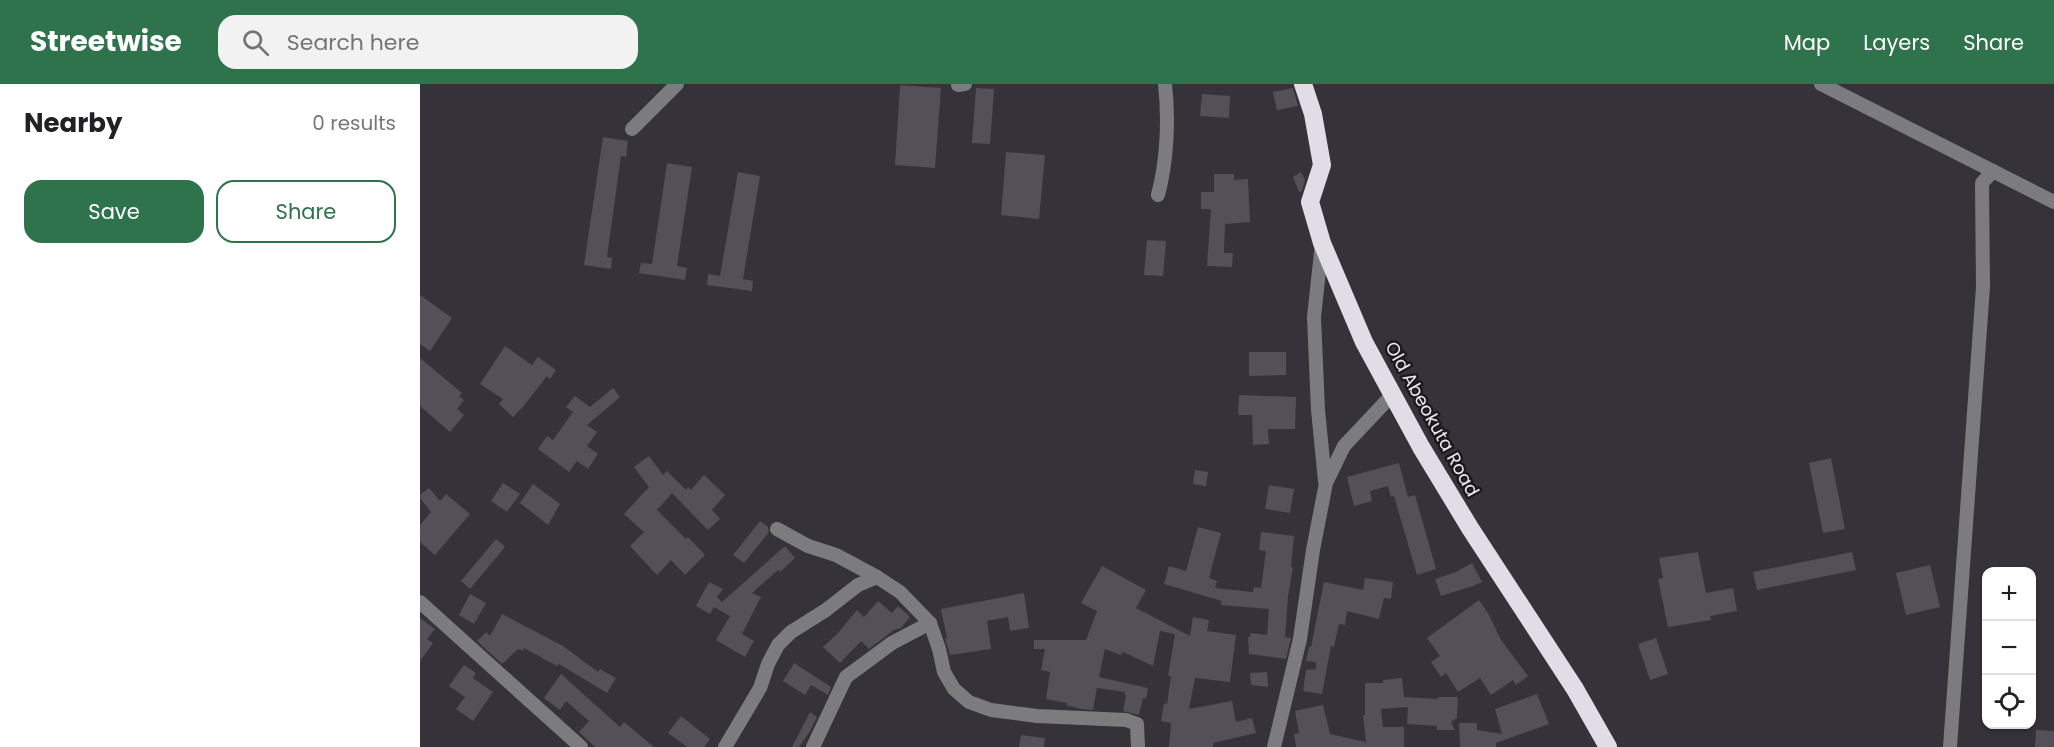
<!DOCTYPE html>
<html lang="en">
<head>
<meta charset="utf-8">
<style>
  :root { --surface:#fff; --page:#f2f2f2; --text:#202124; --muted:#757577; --line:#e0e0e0; --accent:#2e734c }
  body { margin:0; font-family:Poppins,sans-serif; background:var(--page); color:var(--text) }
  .controls { position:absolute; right:18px; bottom:18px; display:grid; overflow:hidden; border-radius:12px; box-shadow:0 2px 4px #0004 }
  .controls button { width:54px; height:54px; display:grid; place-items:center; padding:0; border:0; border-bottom:2px solid var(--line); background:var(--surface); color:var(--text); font:30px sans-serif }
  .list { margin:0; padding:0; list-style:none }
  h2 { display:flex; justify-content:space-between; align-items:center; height:78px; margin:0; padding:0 24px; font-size:26px }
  h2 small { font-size:20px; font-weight:400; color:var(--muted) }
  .actions { display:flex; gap:12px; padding:18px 24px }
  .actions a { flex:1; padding:14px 0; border:2px solid var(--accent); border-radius:18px; text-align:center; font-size:21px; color:var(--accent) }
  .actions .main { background:var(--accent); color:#fff }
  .icon { flex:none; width:33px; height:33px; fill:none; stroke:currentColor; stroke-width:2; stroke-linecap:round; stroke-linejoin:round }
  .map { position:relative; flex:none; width:1634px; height:663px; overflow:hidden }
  header { display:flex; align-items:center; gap:36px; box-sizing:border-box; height:84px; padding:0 30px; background:var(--accent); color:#fff }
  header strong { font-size:28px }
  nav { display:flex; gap:33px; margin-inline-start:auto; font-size:21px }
  .search { width:420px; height:54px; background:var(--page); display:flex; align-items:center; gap:15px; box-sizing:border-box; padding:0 21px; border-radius:18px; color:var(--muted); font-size:22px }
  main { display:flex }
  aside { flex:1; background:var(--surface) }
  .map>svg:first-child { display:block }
  .building { fill:#535057 }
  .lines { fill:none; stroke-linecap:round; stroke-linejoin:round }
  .minor { stroke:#7c7b7e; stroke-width:14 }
  .highway { stroke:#e0dde6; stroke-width:18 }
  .labels { text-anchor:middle; stroke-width:5; stroke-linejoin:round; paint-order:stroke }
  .street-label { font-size:18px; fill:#edebf0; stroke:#1c1a1e }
</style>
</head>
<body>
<header>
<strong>Streetwise</strong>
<div class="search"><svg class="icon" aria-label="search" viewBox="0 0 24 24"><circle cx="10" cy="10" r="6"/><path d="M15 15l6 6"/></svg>Search here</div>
<nav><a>Map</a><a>Layers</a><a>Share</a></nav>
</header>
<main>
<aside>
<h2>Nearby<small>0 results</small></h2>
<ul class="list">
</ul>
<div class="actions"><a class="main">Save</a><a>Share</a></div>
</aside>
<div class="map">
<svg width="1634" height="663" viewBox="0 0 1634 663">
  <rect width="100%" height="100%" fill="#353239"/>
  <g class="building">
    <polygon points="480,1 521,4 515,84 475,81"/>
    <polygon points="556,4 574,5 570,60 552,59"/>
    <polygon points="873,4 878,22 857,26 853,8"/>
    <polygon points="782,10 810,12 809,34 780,32"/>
    <polygon points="183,53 208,57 206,73 201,72 187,173 192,174 191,185 164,181"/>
    <polygon points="586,68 625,71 619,135 581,131"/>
    <polygon points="247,79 272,83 257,182 267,184 265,196 219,189 221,179 232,180"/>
    <polygon points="318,88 340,92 323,195 333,197 332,207 287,201 288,190 300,192"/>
    <polygon points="881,88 885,96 882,107 879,108 873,93"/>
    <polygon points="794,90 814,90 814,96 828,95 830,138 805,140 804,169 813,169 812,183 787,182 791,125 781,125 781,108 794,108"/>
    <polygon points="727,156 746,157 743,192 724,191"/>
    <polygon points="0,211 32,234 10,267 0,260"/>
    <polygon points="85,262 112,281 118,273 136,286 130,295 127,292 102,324 93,333 79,320 83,315 60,300"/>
    <polygon points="829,268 866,268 866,291 829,292"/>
    <polygon points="0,274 42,309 39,312 44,316 37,325 44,331 30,348 0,322"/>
    <polygon points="193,304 200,313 167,341 177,348 167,362 178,370 168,385 157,377 149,388 118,365 127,352 133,356 153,328 146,323 155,312 170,323"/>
    <polygon points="819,311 876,313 875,345 848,345 849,360 833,361 832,331 818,331"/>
    <polygon points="229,372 243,391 247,387 266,406 268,403 271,406 284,391 305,411 292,426 300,435 288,446 252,409 237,426 266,455 268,453 285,471 265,491 251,476 237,491 210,462 224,448 204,430 229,403 214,383"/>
    <polygon points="1411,374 1425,445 1403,449 1389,379"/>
    <polygon points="979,379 988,413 995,411 1016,485 997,491 974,412 971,413 968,402 950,407 952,417 934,422 927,393"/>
    <polygon points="775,386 788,388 786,402 773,400"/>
    <polygon points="83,399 100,410 87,428 71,417"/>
    <polygon points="113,400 140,420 128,441 100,419"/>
    <polygon points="849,401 874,405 870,429 845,425"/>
    <polygon points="9,404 20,417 26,410 50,430 15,471 0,458 0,441 11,428 0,414 0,411"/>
    <polygon points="340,437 348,443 349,448 324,479 313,471"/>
    <polygon points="778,443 801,449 789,494 797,497 795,504 833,508 834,503 841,504 846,467 839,466 841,448 874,452 871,483 873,484 868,512 865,553 871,554 866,575 829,570 828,553 830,553 830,549 847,551 849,525 801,521 802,517 744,500 749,482 766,487"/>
    <polygon points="76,455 85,463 50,505 41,497"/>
    <polygon points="365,462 375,474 360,488 358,486 332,509 341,513 322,550 334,557 325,573 296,556 310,532 294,523 290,530 276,522 289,498 303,505 297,513 302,518"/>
    <polygon points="1278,468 1286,509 1313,504 1317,527 1290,532 1291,536 1248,543 1238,495 1243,494 1239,474"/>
    <polygon points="1432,468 1436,486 1337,506 1333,488"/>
    <polygon points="1052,479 1062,498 1053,502 1021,512 1015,495 1036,488"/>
    <polygon points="1510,481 1520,523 1486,531 1476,489"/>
    <polygon points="682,482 726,506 716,524 770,552 773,533 789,536 787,547 816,551 810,598 775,594 769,625 812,617 816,638 832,634 836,649 793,659 793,663 749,663 751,639 741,637 744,619 747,620 751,592 748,592 755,550 740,547 733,582 703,568 701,571 685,565 679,593 728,604 726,615 723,614 719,631 703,627 706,611 704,610 705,608 677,604 673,626 661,625 646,621 647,619 626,615 630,588 621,586 625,565 614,565 614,556 666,556 677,527 661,519"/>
    <polygon points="945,494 973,498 971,515 964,514 959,535 927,527 925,541 919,540 914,563 911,562 902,610 883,607 886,586 896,585 896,578 886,577 889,563 891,563 904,498 943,506"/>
    <polygon points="604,509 609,544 590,547 588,533 567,537 571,565 530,571 525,554 527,554 521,525"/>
    <polygon points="50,510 66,519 54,540 39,531"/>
    <polygon points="1059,516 1069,531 1081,556 1108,592 1096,601 1093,596 1071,611 1060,594 1038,608 1026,589 1021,593 1011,578 1020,572 1007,554"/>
    <polygon points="458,517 472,529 478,522 490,533 481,544 474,546 449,565 441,557 420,579 403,563 417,550 437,526 444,533"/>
    <polygon points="82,530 143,562 178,588 180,585 196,594 187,609 139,580 137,582 104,564 103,567 98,565 82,580 57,557 66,548 70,552"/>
    <polygon points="0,534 15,545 7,555 13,559 0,577"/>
    <polygon points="1236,554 1248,590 1230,596 1218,560"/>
    <polygon points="374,579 411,603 408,611 391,601 385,611 363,597"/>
    <polygon points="44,581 56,589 53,594 73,608 53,637 36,625 45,613 29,602"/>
    <polygon points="847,588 848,603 831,601 830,589"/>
    <polygon points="141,590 200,643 204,638 234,663 175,663 159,648 169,637 146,617 140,626 124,614"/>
    <polygon points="982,594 984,613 1018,615 1018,613 1038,613 1037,634 1031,638 1035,646 1017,646 1017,642 987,640 988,623 961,625 963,643 984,643 984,663 876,663 874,650 879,649 875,627 903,621 910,650 946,658 943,631 945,631 945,599 963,599 963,596"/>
    <polygon points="1117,610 1129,640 1076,659 1076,663 1040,663 1039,639 1057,639 1057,646 1082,650 1075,625"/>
    <polygon points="390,628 397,633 390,647 379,663 372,663"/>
    <polygon points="261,632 290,655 284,663 267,663 248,649"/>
    <polygon points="1616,646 1634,647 1634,663 1615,663"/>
    <polygon points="601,651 625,654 624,663 599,663"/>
  </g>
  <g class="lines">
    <g class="minor">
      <polyline points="1401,0 1634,118"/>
      <polyline points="538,1 545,0"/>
      <polyline points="212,45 257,0"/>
      <path d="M738 111C747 77 749 36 745 0"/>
      <polyline points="902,159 894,233 898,326 905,397"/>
      <polyline points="357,445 388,462 416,471 457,493 480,508 510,539 519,565 524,588 534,605 549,618 571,626 617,632 706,636 717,640 718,663"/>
      <polyline points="0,518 161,663"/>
      <polyline points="305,663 340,604 348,580 358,561 371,548 406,526 438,501 457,493"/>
      <polyline points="393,663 426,593 472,559 510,539"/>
      <polyline points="854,663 880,555 893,466 906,399 924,362 972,311"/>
      <polyline points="1530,663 1563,203 1562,99 1573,87"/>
    </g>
    <polyline class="highway" points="883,0 893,30 902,81 890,118 902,159 944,258 1001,363 1050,444 1155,605 1188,663"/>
  </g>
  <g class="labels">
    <g class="street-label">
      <text transform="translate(1012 335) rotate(61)" y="6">Old Abeokuta Road</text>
    </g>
  </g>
</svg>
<div class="controls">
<button>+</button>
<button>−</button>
<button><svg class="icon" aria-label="locate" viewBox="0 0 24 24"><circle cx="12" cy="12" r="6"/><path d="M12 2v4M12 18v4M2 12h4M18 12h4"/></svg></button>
</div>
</div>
</main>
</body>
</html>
